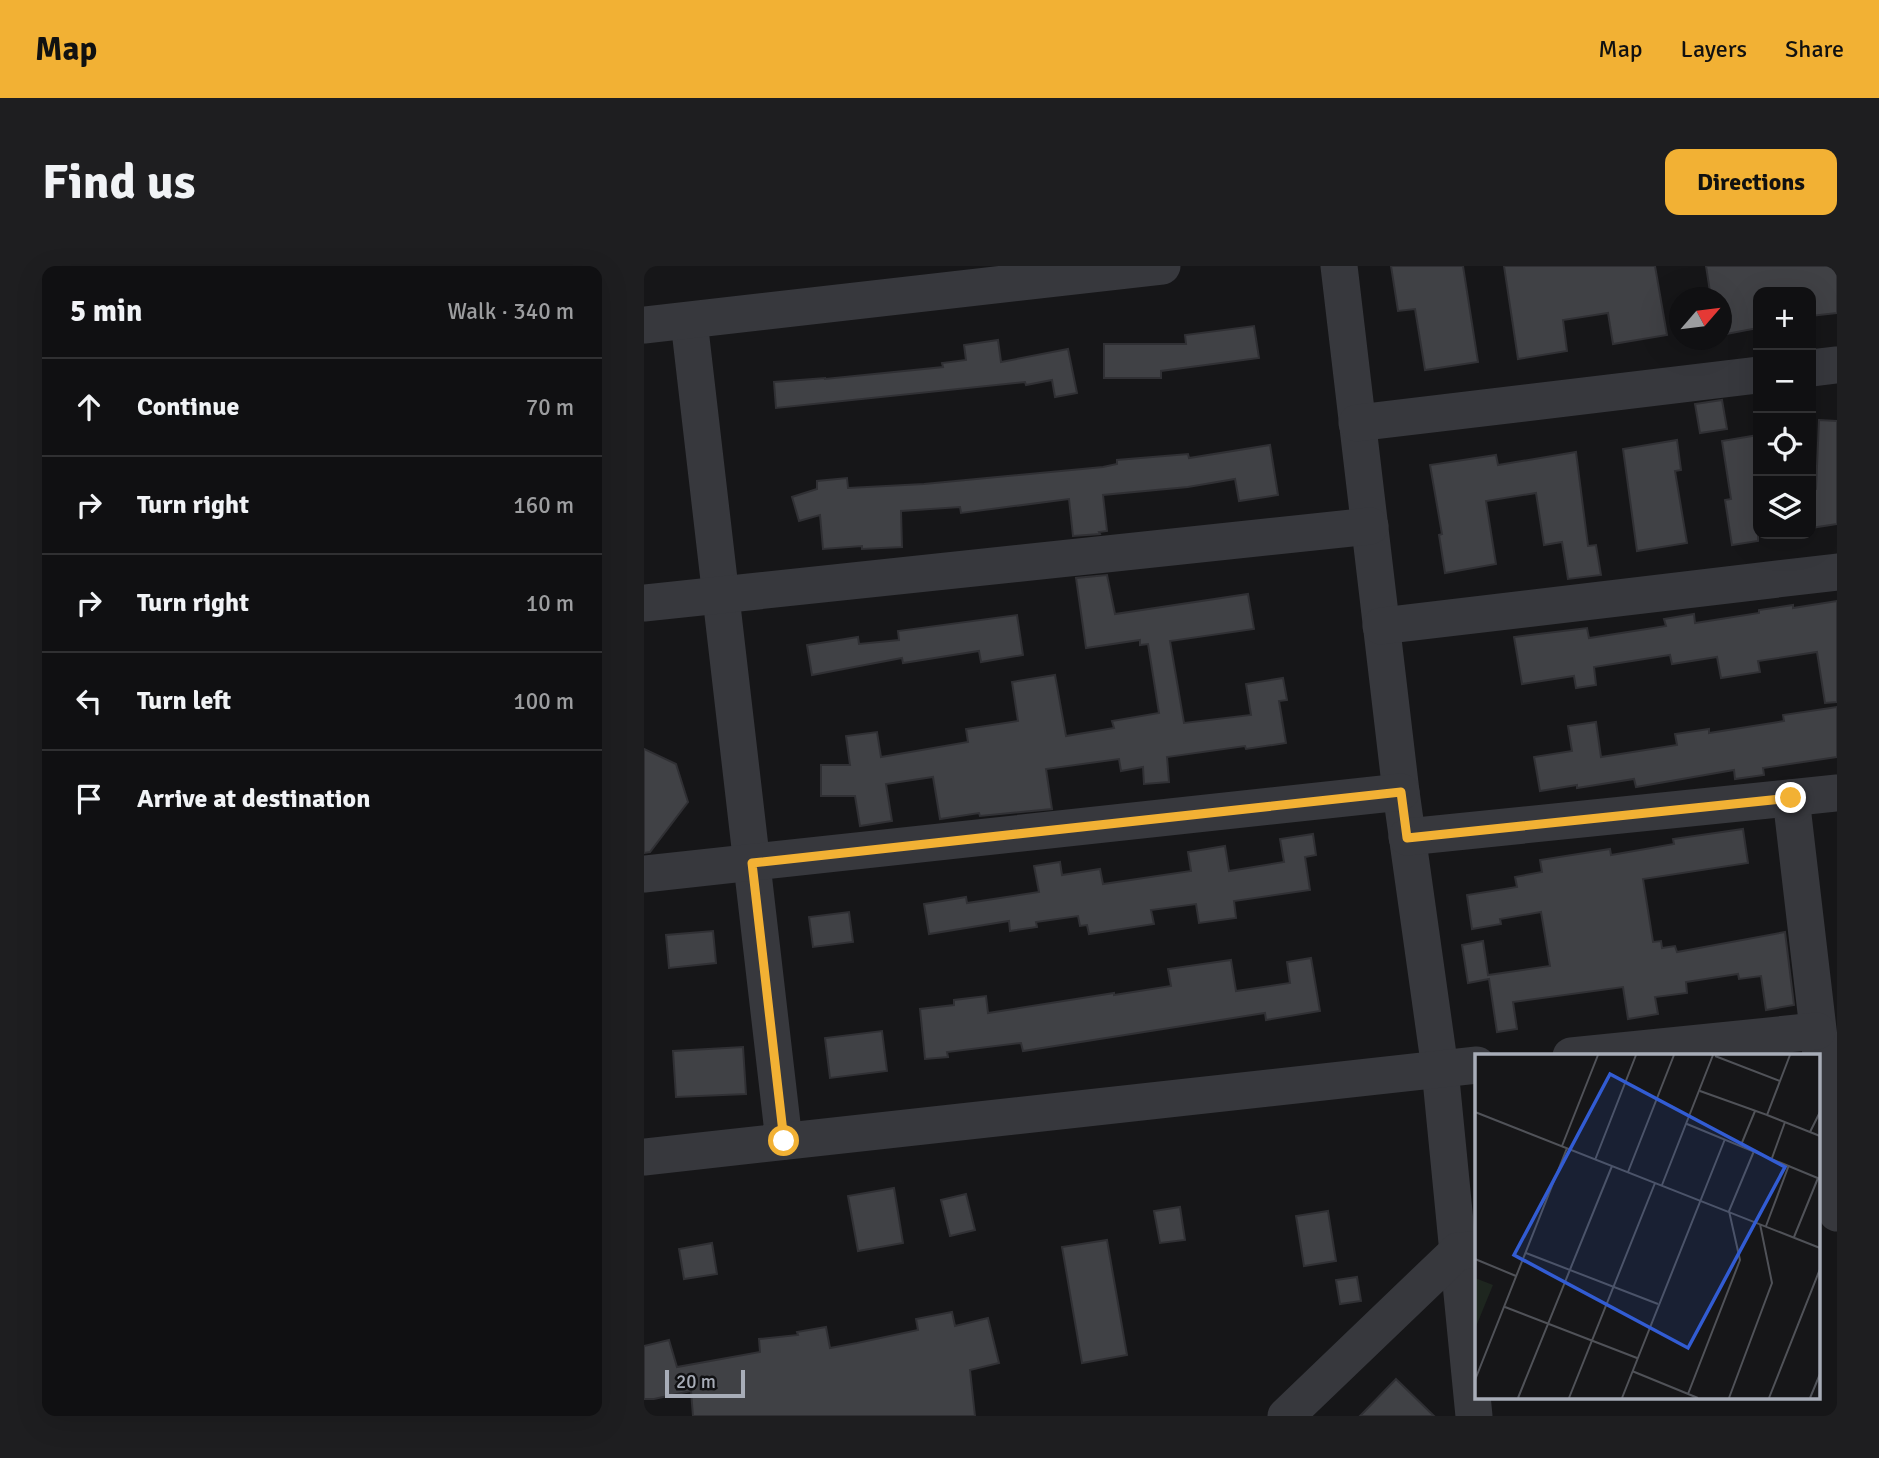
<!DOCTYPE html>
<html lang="en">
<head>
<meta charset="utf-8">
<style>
  :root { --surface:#101012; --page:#1e1e20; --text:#f1f3f6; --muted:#9c9d9f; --line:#303032; --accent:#f2b134 }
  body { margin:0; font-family:Signika,sans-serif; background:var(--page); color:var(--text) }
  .controls { position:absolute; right:21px; top:21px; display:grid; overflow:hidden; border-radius:14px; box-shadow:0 7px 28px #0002 }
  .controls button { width:63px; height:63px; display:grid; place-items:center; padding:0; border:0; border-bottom:2px solid var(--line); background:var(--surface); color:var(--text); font:35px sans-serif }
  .compass { position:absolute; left:1025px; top:21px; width:63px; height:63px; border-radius:50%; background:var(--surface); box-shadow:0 7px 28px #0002; rotate:62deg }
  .scale { position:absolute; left:21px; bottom:18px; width:80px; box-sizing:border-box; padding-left:7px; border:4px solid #a8adb8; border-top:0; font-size:19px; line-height:24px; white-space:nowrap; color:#a8adb8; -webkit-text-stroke:5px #111113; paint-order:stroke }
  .stop { position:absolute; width:21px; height:21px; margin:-16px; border:5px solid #f2b134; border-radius:50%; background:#fff }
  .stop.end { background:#f2b134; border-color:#fff; box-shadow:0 2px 7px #0008 }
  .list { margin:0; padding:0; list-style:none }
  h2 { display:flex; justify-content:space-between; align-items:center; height:91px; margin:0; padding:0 28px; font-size:30px }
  h2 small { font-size:23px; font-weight:400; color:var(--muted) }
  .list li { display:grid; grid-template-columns:46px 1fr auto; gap:21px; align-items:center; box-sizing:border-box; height:98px; padding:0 28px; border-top:2px solid var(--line) }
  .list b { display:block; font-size:26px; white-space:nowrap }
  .list em { font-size:23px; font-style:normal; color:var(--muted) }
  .icon { flex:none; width:38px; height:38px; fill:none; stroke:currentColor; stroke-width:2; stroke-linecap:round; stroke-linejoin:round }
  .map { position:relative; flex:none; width:1193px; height:1150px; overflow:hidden; border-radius:14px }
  header { display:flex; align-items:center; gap:42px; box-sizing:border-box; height:98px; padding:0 35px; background:var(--accent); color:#111 }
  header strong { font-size:33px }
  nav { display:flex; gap:38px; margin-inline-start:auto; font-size:24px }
  .intro { display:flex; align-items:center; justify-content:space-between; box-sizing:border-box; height:168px; padding:0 42px }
  h1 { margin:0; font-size:49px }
  .button { padding:18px 32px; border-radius:14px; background:var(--accent); color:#111; font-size:24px; font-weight:700 }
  main { display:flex; gap:42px; padding:0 42px }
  aside { flex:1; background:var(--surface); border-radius:14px; box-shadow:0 7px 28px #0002 }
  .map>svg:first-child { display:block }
  .building { fill:#404145; stroke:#303034; stroke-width:2 }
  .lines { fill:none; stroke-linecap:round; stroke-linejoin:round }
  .minor { stroke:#37383d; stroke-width:37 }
  .route { stroke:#f2b134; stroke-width:9 }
  .inset-road { fill:none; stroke:#505258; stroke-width:2 }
  .view { fill:#325cd3; fill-opacity:0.15; stroke:#325cd3; stroke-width:3.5 }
  .inset-edge { fill:none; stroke:#a8adb8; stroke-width:3.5 }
</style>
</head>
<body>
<header>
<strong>Map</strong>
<nav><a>Map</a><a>Layers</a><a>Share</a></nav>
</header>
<div class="intro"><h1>Find us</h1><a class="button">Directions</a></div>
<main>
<aside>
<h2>5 min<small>Walk · 340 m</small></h2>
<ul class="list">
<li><svg class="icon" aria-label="ahead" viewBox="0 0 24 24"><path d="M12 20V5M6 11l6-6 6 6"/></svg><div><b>Continue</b></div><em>70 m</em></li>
<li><svg class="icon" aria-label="right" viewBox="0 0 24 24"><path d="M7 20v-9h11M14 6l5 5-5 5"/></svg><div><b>Turn right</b></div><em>160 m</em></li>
<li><svg class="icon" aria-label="right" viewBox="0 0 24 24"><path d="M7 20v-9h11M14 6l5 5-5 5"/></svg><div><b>Turn right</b></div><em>10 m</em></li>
<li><svg class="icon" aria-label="left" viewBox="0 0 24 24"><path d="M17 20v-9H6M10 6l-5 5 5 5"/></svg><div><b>Turn left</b></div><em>100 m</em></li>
<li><svg class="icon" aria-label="arrive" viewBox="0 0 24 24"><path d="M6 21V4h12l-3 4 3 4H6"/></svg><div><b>Arrive at destination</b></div></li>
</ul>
</aside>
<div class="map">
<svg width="1193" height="1150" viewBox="0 0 1193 1150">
  <rect width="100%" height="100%" fill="#161618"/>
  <g class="building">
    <polygon points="747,0 819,0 834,96 781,104 771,43 754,45"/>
    <polygon points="860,0 1011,0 1023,69 969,78 964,47 919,54 923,85 874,93"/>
    <polygon points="1062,0 1193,0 1193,47 1167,50 1167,26 1114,26 1114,62 1077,69 1077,32 1067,32"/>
    <polygon points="610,60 615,92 517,105 517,112 460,112 460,78 542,78 541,69"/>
    <polygon points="354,74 357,96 424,83 433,127 411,131 408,114 382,119 381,116 132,142 130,116 181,112 181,113 299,101 298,97 322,94 320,79"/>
    <polygon points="1078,134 1083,163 1056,167 1051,138"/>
    <polygon points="1175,154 1193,155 1193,258 1167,262 1167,224 1172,223"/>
    <polygon points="1114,169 1114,275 1088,279 1081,234 1087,233 1078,175"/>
    <polygon points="1033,174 1037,204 1031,205 1043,277 993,285 979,183"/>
    <polygon points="626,179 634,229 595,235 591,213 544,221 459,229 463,265 455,266 456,268 429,270 425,233 317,247 316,241 257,245 258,281 218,283 218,280 179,283 176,249 155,255 148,231 173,223 173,215 203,212 204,222 280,218 459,201 473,198 473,194 544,188 545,192"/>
    <polygon points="932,186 944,280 952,279 957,309 924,313 918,276 900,279 892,227 842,235 852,298 801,307 795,269 798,268 786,199 852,189 854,199"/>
    <polygon points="463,309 471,348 604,328 610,363 526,375 540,457 607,449 602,418 639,412 643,434 635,435 642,477 602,483 601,480 523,491 525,516 500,518 499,501 477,505 475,493 402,503 408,543 336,550 335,547 296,553 289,511 242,518 248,555 216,560 211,530 177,530 177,499 206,499 202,470 233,466 237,491 324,476 322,463 374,455 368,416 411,409 422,470 470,462 468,455 515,447 504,378 496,379 496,374 442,382 432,312"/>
    <polygon points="1193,335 1193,436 1181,437 1173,386 1114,395 1116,406 1077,412 1073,391 1028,398 1026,389 950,401 952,419 932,422 930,410 878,418 870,371 943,362 945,372 1022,360 1020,353 1050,348 1051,357 1115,347 1115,344 1149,339 1149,342"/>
    <polygon points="373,349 379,389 337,396 335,385 259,397 258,392 168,409 163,379 214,371 215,378 255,374 254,365"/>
    <polygon points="1193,441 1193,491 1119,502 1120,509 1091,513 1090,504 992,521 990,513 933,522 933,519 896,525 890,491 928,485 924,460 952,456 957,491 1033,479 1031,468 1065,463 1065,467 1140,455 1139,449"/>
    <polygon points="0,483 32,498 44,536 6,586 0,587"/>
    <polygon points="1099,563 1104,597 999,613 1009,676 1017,675 1018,682 1031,680 1033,686 1141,666 1150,739 1122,744 1117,710 1095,713 1094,708 1042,716 1043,727 1011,731 1014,748 984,753 979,721 869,736 873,763 853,766 845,713 824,717 818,679 839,675 844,709 906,700 897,646 856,653 857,658 828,663 823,629 873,621 871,611 898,606 896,594 966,583 967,589 1030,578 1029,573"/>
    <polygon points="669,568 672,589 661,591 666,624 590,635 592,652 555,657 552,638 507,644 510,658 445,668 443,659 436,660 434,650 392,656 393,661 366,665 365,655 285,668 280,638 322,631 323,637 395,626 390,600 416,596 418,609 456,603 459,618 547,605 544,586 581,580 585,605 640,596 636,573"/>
    <polygon points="205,646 209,676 169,681 165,651"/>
    <polygon points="69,665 72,697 25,702 22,669"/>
    <polygon points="667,692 676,745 622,754 621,747 379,785 377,777 303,786 304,791 281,793 276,743 310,739 310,734 342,730 344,747 470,727 470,729 527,720 524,703 587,694 592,725 646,717 643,696"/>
    <polygon points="238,765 243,805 186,812 181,772"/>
    <polygon points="99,781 102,828 32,831 29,785"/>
    <polygon points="250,922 259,977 214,985 204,930"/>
    <polygon points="322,928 331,964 306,970 297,934"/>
    <polygon points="536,941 541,974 516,977 510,945"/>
    <polygon points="684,945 692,995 660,1000 652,950"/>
    <polygon points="463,974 483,1089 438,1097 418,981"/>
    <polygon points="68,977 73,1008 40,1013 35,983"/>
    <polygon points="713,1011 717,1035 696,1038 692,1014"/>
    <polygon points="308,1046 311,1060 344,1052 355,1097 326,1104 331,1150 49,1150 47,1125 10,1133 0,1133 0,1080 25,1074 33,1101 116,1086 115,1073 154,1069 153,1066 182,1061 186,1082 213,1077 274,1064 272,1053"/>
    <polygon points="752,1113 790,1150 716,1150"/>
  </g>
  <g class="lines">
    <g class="minor">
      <polyline points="695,0 757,526 796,803 830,1150"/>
      <polyline points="45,55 140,875"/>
      <polyline points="0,59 518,0"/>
      <polyline points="1167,102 1193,99"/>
      <polyline points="713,157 1114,109"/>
      <polyline points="0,337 726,260"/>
      <polyline points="737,360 1193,306"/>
      <polyline points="1147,532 1186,866 1193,947"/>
      <polyline points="763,571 1193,527"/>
      <polyline points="0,608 757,526"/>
      <polyline points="927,790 1173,765"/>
      <polyline points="0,891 833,799"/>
      <polyline points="642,1150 814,985 830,984"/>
    </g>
  </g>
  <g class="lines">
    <polyline class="route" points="140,875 108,597 757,526 763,572 1147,532"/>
  </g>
  <g transform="translate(831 788)">
    <rect width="345" height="345" fill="#161618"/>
    <path d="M0 224 18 231 0 275Z" fill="#1e261f"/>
    <path class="inset-road" d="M240 2 305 27M225 37 292 61 315 1M0 58 345 194M292 61 345 82M212 70 345 125M335 78 345 58M266 91 280 57M87 92 123 1M297 104 310 68M120 106 161 1M153 118 199 1M187 131 238 1M291 172 314 111M319 183 343 124M51 199 183 250M0 205 41 222M30 253 162 304M157 317 223 344M0 326 92 94M213 340 265 206 254 157 279 97M43 344 137 112M94 344 180 129M147 344 250 85M254 344 297 229 285 170M294 344 345 215M335 344 345 320"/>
    <path class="view" d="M135 20 310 113 213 294 39 201Z"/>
    <rect width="345" height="345" class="inset-edge"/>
  </g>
</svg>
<div class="controls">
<button>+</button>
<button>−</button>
<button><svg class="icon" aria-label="locate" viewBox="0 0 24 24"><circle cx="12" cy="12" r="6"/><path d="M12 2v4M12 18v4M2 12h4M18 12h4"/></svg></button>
<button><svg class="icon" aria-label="layers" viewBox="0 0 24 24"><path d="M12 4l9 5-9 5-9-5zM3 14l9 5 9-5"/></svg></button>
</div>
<svg class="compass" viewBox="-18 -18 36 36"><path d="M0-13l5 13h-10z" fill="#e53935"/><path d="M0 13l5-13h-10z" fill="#9c9d9f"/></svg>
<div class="scale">20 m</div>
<div class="stop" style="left:140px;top:875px"></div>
<div class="stop end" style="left:1147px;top:532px"></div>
</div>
</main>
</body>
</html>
